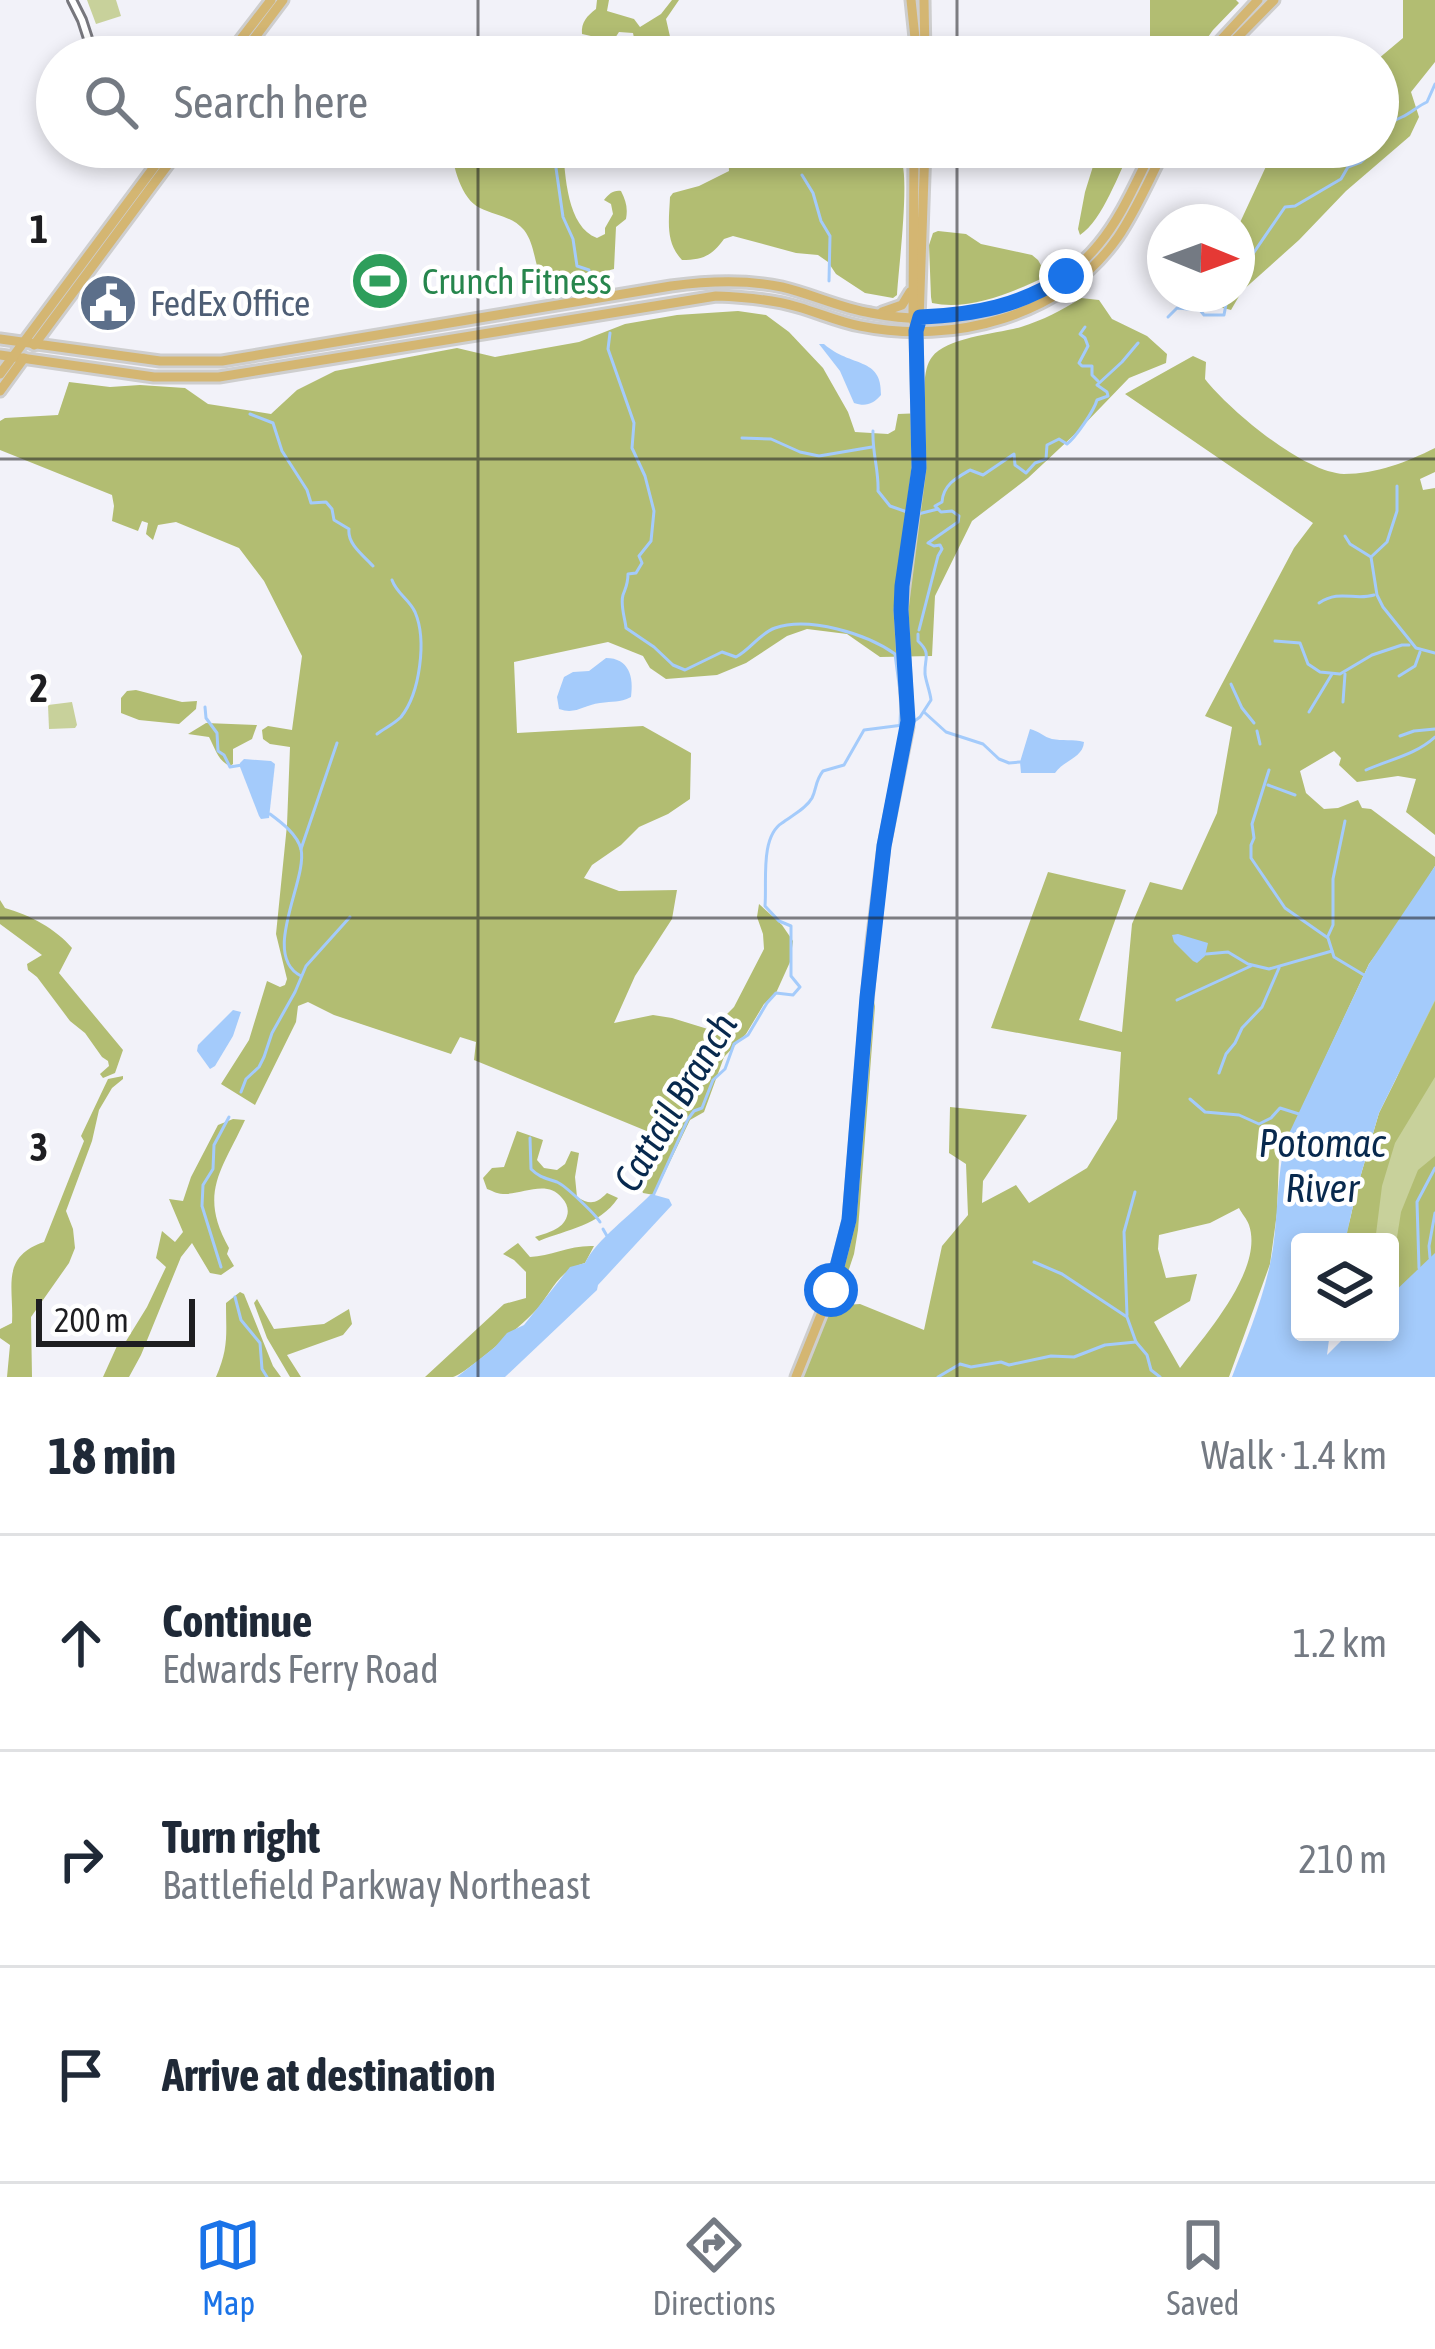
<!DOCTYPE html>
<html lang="en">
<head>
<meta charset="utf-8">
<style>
  :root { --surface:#fff; --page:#f2f2f3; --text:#1f2937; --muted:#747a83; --line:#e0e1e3; --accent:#1a73e8 }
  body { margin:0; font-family:"Asap Condensed",sans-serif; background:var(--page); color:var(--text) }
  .controls { position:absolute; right:36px; bottom:36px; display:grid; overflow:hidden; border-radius:12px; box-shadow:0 6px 18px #0003 }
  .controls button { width:108px; height:108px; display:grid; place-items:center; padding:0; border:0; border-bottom:3px solid var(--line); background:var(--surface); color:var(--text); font:60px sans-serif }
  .compass { position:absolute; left:1147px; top:204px; width:108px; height:108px; border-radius:50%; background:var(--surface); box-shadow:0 6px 18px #0003; rotate:91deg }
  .scale { position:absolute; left:36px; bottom:30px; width:159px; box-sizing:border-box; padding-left:12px; border:6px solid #1e1e21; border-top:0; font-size:33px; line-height:42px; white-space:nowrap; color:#1e1e21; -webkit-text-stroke:9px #fff; paint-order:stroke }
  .stop { position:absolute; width:36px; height:36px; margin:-27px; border:9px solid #1a73e8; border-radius:50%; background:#fff }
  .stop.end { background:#1a73e8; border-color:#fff; box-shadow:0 3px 12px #0008 }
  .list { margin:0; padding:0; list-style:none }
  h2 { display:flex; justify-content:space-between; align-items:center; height:156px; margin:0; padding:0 48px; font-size:51px }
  h2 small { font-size:39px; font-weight:400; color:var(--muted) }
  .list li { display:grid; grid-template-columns:78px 1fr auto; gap:36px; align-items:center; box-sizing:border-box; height:216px; padding:0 48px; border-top:3px solid var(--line) }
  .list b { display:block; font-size:45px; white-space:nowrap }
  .list p { margin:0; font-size:39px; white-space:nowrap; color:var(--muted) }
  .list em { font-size:39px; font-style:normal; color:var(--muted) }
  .icon { flex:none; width:66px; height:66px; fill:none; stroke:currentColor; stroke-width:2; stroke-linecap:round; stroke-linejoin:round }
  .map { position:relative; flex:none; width:1435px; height:1377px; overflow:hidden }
  .search { position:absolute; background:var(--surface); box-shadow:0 6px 18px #0003; left:36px; right:36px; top:36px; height:132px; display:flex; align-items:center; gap:30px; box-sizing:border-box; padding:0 42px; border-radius:66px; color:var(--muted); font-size:45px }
  .sheet { height:804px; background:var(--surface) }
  nav { display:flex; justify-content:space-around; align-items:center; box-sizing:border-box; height:168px; border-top:3px solid var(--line); background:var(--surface); font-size:33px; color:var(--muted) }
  nav a { display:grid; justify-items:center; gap:6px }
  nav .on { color:var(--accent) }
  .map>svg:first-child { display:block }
  .green { fill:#c8d19b }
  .forest { fill:#b2bd72; fill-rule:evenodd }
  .water { fill:#a4cbfb }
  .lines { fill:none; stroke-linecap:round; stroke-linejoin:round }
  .stream { stroke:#a4cbfb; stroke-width:3 }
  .minor-casing { stroke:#77777d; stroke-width:12 }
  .major-casing { stroke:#cecece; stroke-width:15 }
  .minor { stroke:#fff; stroke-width:6 }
  .major { stroke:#d4b672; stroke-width:9 }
  .route { stroke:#1a73e8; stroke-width:15 }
  .grid { fill:none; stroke:#1e1e21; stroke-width:3; stroke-opacity:0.55 }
  .labels { text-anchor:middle; stroke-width:9; stroke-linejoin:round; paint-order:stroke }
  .leisure-label { font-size:36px; fill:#27864d; stroke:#fff; text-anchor:start }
  .service-label { font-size:36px; fill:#4e5e75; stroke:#fff; text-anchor:start }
  .water-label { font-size:39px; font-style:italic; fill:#08294e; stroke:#fff }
  .grid-label { font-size:39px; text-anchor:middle; font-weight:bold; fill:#1e1e21; stroke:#fff; stroke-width:9; stroke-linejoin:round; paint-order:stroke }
</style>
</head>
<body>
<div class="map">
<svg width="1435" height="1377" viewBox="0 0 1435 1377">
  <rect width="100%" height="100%" fill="#f2f2f9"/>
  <g class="green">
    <polygon points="87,0 116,0 121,16 96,24"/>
    <polygon points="72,702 77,725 75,728 49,729 48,705"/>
    <polygon points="1435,986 1435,1267 1390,1303 1390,1242 1343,1242 1389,1099 1426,1000"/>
  </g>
  <g class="forest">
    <path d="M597 0H609L607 11 634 19 640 27 661 14 672 0H679L666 19 671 41 669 45 635 43 633 33 619 32 613 41 582 34C581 22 587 16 596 9Z"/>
    <polygon points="1150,0 1236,0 1239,3 1213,30 1194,57 1150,57"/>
    <polygon points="1403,0 1435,0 1435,62 1411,92 1419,117 1410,136 1346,191 1299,240 1242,291 1231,310 1208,304 1200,294 1237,294 1237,229 1275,147 1378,147 1378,59 1403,38"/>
    <polygon points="789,44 865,47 901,57 769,57 776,50"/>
    <path d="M451 147H563C565 175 567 227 597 238L605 234V228L613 214 611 204 604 200C609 194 613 190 621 191 626 201 628 208 626 219L616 227 614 269C582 277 586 289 546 284 533 269 537 247 524 230 512 216 496 216 480 208 461 199 453 166 451 147Z"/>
    <path d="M728 147H849L866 152 863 159C874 160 893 151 900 159 911 170 898 273 897 295L893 298 865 293 836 274 828 262 818 255 796 253 733 236 724 239C712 256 702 260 682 260 665 242 669 221 670 197L673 193 699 186 729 171Z"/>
    <path d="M1099 147H1132C1119 172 1103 220 1080 235L1078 229 1085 192Z"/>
    <path d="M938 231 966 234 981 244 1032 255 1038 260 1047 276C1013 292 970 311 932 303L931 297 929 245 933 233Z"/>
    <path d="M1081 298 1099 300 1112 319 1147 336 1167 354 1166 363 1129 378 1075 434 1028 478 972 521 935 596 932 656 880 657 847 634 807 629 787 636 746 663 717 675 666 679 650 668 643 656 608 642 514 662 517 733 643 726 691 753 690 799 668 814 639 827 621 845 592 865 584 878 619 891 677 890 672 919 635 976 614 1023 653 1015 672 1018 711 1030 734 1007 764 949 763 934 757 917 759 904 782 925 793 941 790 962 776 993 764 1004 746 1034 724 1057 704 1112 690 1120 654 1195 643 1193 639 1183 651 1161 649 1132 474 1060 476 1042 460 1037 451 1054 334 1015 308 1002 298 1006 296 1022 255 1105 221 1084 249 1040 267 981 280 987 285 985 287 979 276 934 287 825 290 747 270 744 263 739 262 730 268 726 292 730 302 656 264 581 239 548 176 522 158 525 153 540 146 534 148 523 142 521 138 531 112 521 114 506 112 495 0 450V421L5 418 58 415 69 382 110 387 140 385 185 388 208 404 271 414 297 390 335 371 457 348 495 357 579 342 625 324 677 315 738 311 766 315 789 332 823 368 848 412 855 432 888 434 895 430 898 414 923 413C925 397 922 369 932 357 947 337 997 334 1021 327 1043 320 1061 311 1081 298Z"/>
    <path d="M1193 356 1206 362 1205 379C1229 410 1304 473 1344 474 1376 474 1407 462 1435 448V472L1420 479 1423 490 1435 488V835L1406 812 1416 779 1398 776 1357 782 1339 765 1341 758 1334 751 1300 771 1306 793 1324 809 1338 808 1358 800 1362 808 1371 809 1435 857V866L1409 910 1369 964 1279 1157 1277 1213 1270 1264 1229 1377H802L844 1266 850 1240 870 1003 874 1002 875 1006 858 1230 854 1254 840 1296 844 1305 860 1304 924 1330 942 1246 968 1215 966 1164 949 1153 950 1107 1027 1115 983 1181 982 1203 1016 1185 1029 1203 1087 1168 1117 1119 1121 1052 991 1028 1048 872 1126 890 1079 1020 1122 1032 1132 924 1150 882 1182 890 1217 813 1232 727 1205 716 1294 548 1313 523 1125 394ZM1239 1208C1242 1214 1247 1219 1249 1225 1264 1269 1206 1334 1180 1368L1154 1322 1190 1301 1197 1274 1166 1278 1158 1249 1159 1235 1210 1223Z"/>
    <polygon points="136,690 182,702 197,701 196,709 179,724 139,720 121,713 121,698 127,691"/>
    <path d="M206 723 257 725 252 739 233 749V764L230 766C218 761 215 748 209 737L188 734Z"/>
    <path d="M0 900 5 908C30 915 56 929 72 948L59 973 123 1050 115 1073 103 1078 100 1074 109 1066 108 1061 102 1057 85 1033 70 1021 37 977 28 970 27 964 42 955 0 924Z"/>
    <polygon points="1435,1001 1435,1077 1395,1143 1382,1186 1375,1242 1345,1242 1357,1188 1379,1113"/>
    <path d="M123 1076V1079L112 1088 99 1110 92 1141 66 1211 73 1229 75 1248 69 1263 31 1317 32 1377H7L10 1345 0 1338V1329L12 1323C14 1287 0 1257 44 1242L84 1141 81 1136 108 1079Z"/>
    <path d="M233 1119 245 1120C222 1170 198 1193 229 1248L227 1254 234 1266 221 1275 210 1273 192 1243 181 1257 141 1355 129 1377H103L117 1346H123L147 1307 166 1267 156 1258 162 1231 175 1242 183 1232 169 1199 183 1201 191 1177 218 1125Z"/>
    <path d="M517 1131 543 1140 537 1160 544 1168 557 1170 565 1164 571 1151 579 1153 575 1177 577 1197C590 1205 596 1204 607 1193L618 1198C599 1226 568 1229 539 1241L535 1237C546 1233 563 1230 567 1216 569 1210 567 1203 562 1198 548 1180 525 1193 506 1194 497 1194 495 1192 487 1189L483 1178 492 1168 504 1167Z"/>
    <polygon points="1435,1156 1435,1255 1390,1297 1390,1254 1395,1250 1401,1212 1418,1170"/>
    <path d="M518 1243 530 1257C551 1256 570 1245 594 1246L585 1263C561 1269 553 1288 539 1307 530 1318 465 1375 453 1377 444 1377 434 1377 425 1377L504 1304 526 1298V1272L514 1260 503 1254Z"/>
    <path d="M240 1292 244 1294 273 1366 281 1377H216C229 1348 226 1333 226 1303Z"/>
    <polygon points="257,1299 274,1329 324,1324 349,1309 352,1324 343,1335 287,1355 301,1377 290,1377 267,1338 254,1303"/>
  </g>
  <g class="water">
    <path d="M819 344H824C851 368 882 356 881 395 873 404 866 407 854 403L840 371Z"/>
    <path d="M606 658C629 658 634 677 631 697 619 703 613 701 600 703 583 705 576 715 559 709L557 697 564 677 573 672 589 671Z"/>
    <path d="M1030 729C1039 731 1044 737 1052 739 1062 741 1073 739 1084 742 1083 758 1064 760 1055 773H1021L1020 762Z"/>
    <polygon points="244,759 271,761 275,764 269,818 261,819 259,816 240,767 240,763"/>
    <path d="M1435 866V1000L1379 1113 1357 1188 1345 1242H1300V1332H1330L1327 1355 1350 1332H1390V1296L1435 1253V1377H1232C1248 1335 1266 1293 1273 1248 1278 1213 1277 1177 1285 1142L1369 964Z"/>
    <polygon points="1178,934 1208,943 1205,956 1197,963 1193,961 1174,942 1172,935"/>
    <polygon points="233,1010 241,1012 233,1036 215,1066 210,1069 197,1051 198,1045"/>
    <path d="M651 1194 669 1199 672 1205 598 1285 597 1290 505 1377H457L495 1347 507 1333 524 1325 570 1267 585 1263C597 1239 631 1215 651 1194Z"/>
  </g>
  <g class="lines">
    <g class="stream">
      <path d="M1378 146C1385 128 1384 125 1402 117 1411 113 1418 106 1427 102L1435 84"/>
      <polyline points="553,147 563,217 573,239 577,266 589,270 591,280"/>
      <polyline points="802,175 813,193 821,221 830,236 829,281"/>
      <polyline points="1237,277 1285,207 1295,206 1341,179 1348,167 1361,162 1377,147"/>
      <polyline points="1168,317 1177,308 1200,310 1204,315 1224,315 1228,294"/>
      <polyline points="1085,327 1080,334 1085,338 1088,346 1079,363 1082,366 1092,366 1092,375 1098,381"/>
      <path d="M610 333 608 349 634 423 632 448 645 476 654 511 651 541 639 556 642 563 636 573 628 574C628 584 626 587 623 595 620 605 625 618 626 628L654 647 673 665 685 670 722 652 736 657C750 650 760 633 775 628 809 616 867 634 895 654L901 699 900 725"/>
      <path d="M250 414 273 423 282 451 307 490 311 503 326 502 332 509 334 520 349 529C347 544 364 556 373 566"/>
      <path d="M873 431C872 452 879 471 878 491L890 506 907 512"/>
      <polyline points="742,438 771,439 800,452 819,456 872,447"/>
      <polyline points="1397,486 1397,511 1387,542 1371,557 1377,595 1383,607 1416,648 1435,653"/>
      <polyline points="918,514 938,509"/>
      <polyline points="1345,536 1350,544 1371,557"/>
      <path d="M1319 603C1340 589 1354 601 1374 595"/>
      <path d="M919 630 938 556 942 549 940 545 934 546 928 543 958 522 959 516 952 511 941 512 935 506 942 502C943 485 956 478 970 470L983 475 1014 454 1015 465 1026 473 1035 463 1046 459 1047 445 1059 439 1067 444C1075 438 1094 411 1097 400L1108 396 1107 392 1097 385 1122 362 1138 343"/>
      <polyline points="1275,641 1300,643 1308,664 1320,672 1340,674 1372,655 1402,645 1409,645"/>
      <polyline points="1399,676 1415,666 1420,652"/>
      <polyline points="1231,684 1242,708 1254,723"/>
      <polyline points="1343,702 1345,674"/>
      <polyline points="205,707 206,718 217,733 218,751 224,755 230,767 242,765"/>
      <polyline points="924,712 946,732 983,744 999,759 1009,763 1020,762"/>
      <polyline points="1309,712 1332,674"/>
      <path d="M913 722 920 717 931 700C930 691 926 682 925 674 924 658 932 654 918 641V634"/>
      <polyline points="1257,731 1260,744"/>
      <path d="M377 734C385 728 394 724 401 717 420 693 427 640 415 612 409 599 397 594 392 580"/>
      <polyline points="1400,736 1414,731 1435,729"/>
      <polyline points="1269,770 1252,824 1254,838 1251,845 1251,858 1285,908 1328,938 1334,957 1364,975"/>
      <path d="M1366 770C1391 759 1415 755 1435 737"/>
      <polyline points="1268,785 1295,795"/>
      <path d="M270 814C282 823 297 834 301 849 308 880 260 955 301 976"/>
      <polyline points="301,849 337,743"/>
      <polyline points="1328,936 1333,925 1333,879 1345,821"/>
      <polyline points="1206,954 1228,952 1248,964 1269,969 1332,951"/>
      <polyline points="1177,1000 1251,966"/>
      <polyline points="1219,1073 1226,1054 1235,1043 1242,1028 1262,1007 1279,968"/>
      <polyline points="241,1092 246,1079 259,1067 264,1057 272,1033 295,992 306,966 350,917"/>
      <polyline points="1190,1099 1205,1112 1239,1115 1259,1124 1271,1118 1280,1108 1299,1114"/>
      <path d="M530 1138 531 1169C540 1178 546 1178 557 1182 566 1186 595 1214 600 1222"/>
      <path d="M653 1196 688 1119 694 1111 702 1108 713 1080 725 1069 734 1044 748 1035 767 1003 776 993 793 995 800 987 791 976V926L779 921 765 906C767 882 760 837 782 823 791 816 806 809 812 798 817 788 815 781 823 771L844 765 864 730 903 725"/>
      <polyline points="603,1229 607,1236"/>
      <polyline points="1430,1258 1429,1246 1435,1213"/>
      <polyline points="1034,1262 1062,1274 1127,1317 1136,1342 1147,1355 1151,1370 1160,1377"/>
      <polyline points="221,1267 202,1206 203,1185 213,1169 214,1145 229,1117"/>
      <polyline points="1419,1268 1417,1202 1435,1168"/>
      <polyline points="235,1297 241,1320 260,1343 262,1369 267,1377"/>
      <polyline points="1127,1315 1124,1232 1135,1192"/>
      <polyline points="938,1377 960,1364 971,1367 1001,1362 1009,1365 1051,1356 1074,1357 1105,1345 1136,1342"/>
    </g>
    <g class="minor-casing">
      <polyline id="minor" points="72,0 82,20 94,57"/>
    </g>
    <g class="major-casing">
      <g id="major">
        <polyline points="911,0 917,57"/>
        <polyline points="924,0 925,57"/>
        <polyline points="227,57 271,0"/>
        <polyline points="240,57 283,0"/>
        <polyline points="1205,57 1258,0"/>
        <polyline points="1218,57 1274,0"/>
        <polyline points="882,312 902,305 910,292"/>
        <polyline points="919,320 925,147"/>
        <path d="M0 339 160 361H222L671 286C708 281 745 279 782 287 812 294 840 308 871 313 951 329 1046 309 1099 244 1123 215 1137 179 1154 147"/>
        <polyline points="34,345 181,147"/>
        <path d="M0 355 154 377H219L716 296C744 297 771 299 798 307 819 313 839 322 860 326 953 345 1062 317 1118 237 1137 209 1150 177 1166 147"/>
        <polyline points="0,374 169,147"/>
        <polyline points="0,391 24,358"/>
        <polyline points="796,1377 831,1290 849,1220 872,942 884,846 908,727 901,610 919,468 916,331 913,318 914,147"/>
      </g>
    </g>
    <use href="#minor" class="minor"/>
    <use href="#major" class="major"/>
  </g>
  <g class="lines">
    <path class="route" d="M831 1290 849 1220 867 997 884 846 908 721 901 610 902 586 919 468 916 331 920 317C975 315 1020 306 1066 276"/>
  </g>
  <path class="grid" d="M478 0V57M957 0V57M478 147V1377M957 147V1377M0 459H1435M0 918H1435"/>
  <defs>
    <g id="stadium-disc" transform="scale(3)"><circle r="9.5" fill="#2e9e5b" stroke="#fff"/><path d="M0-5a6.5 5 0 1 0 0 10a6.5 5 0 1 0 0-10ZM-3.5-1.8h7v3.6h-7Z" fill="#fff"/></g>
    <g id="civic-disc" transform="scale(3)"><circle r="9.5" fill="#5c6f8a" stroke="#fff"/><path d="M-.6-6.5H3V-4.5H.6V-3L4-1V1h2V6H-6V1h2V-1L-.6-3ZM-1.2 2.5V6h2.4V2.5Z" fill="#fff"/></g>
  </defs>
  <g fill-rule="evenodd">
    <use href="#stadium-disc" x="380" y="281"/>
    <use href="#civic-disc" x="108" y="303"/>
  </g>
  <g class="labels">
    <g class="leisure-label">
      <text x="422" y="294">Crunch Fitness</text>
    </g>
    <g class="service-label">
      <text x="150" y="316">FedEx Office</text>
    </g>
    <g class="water-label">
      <text transform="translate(675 1102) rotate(-59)" y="14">Cattail Branch</text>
      <text x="1322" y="1157">Potomac<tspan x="1322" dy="45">River</tspan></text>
    </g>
  </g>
  <g class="grid-label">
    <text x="39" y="243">1</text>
    <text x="39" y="702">2</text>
    <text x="39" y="1161">3</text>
  </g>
</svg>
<div class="controls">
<button><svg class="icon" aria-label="layers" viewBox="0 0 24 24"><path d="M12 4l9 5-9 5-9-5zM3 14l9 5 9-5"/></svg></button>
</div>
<svg class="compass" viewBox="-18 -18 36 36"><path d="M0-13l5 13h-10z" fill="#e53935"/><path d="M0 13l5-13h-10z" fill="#747a83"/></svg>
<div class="scale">200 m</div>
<div class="stop" style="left:831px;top:1290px"></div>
<div class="stop end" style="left:1066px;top:276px"></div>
<div class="search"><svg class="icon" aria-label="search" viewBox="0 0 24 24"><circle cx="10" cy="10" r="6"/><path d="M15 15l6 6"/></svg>Search here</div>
</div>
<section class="sheet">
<h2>18 min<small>Walk · 1.4 km</small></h2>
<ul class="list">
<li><svg class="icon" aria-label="ahead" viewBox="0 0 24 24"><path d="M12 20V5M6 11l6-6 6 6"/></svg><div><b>Continue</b><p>Edwards Ferry Road</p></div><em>1.2 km</em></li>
<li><svg class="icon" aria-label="right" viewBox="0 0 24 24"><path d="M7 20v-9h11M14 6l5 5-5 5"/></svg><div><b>Turn right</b><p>Battlefield Parkway Northeast</p></div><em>210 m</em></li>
<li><svg class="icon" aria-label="arrive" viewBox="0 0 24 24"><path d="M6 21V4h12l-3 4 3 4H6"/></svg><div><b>Arrive at destination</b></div></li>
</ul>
</section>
<nav>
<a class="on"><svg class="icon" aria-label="map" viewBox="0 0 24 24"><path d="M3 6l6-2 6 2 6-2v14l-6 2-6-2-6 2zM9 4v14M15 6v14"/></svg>Map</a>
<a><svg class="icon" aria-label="directions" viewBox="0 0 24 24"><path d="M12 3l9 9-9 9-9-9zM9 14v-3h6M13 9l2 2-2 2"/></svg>Directions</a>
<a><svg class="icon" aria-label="saved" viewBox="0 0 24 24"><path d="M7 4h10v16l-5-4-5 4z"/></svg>Saved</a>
</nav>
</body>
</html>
